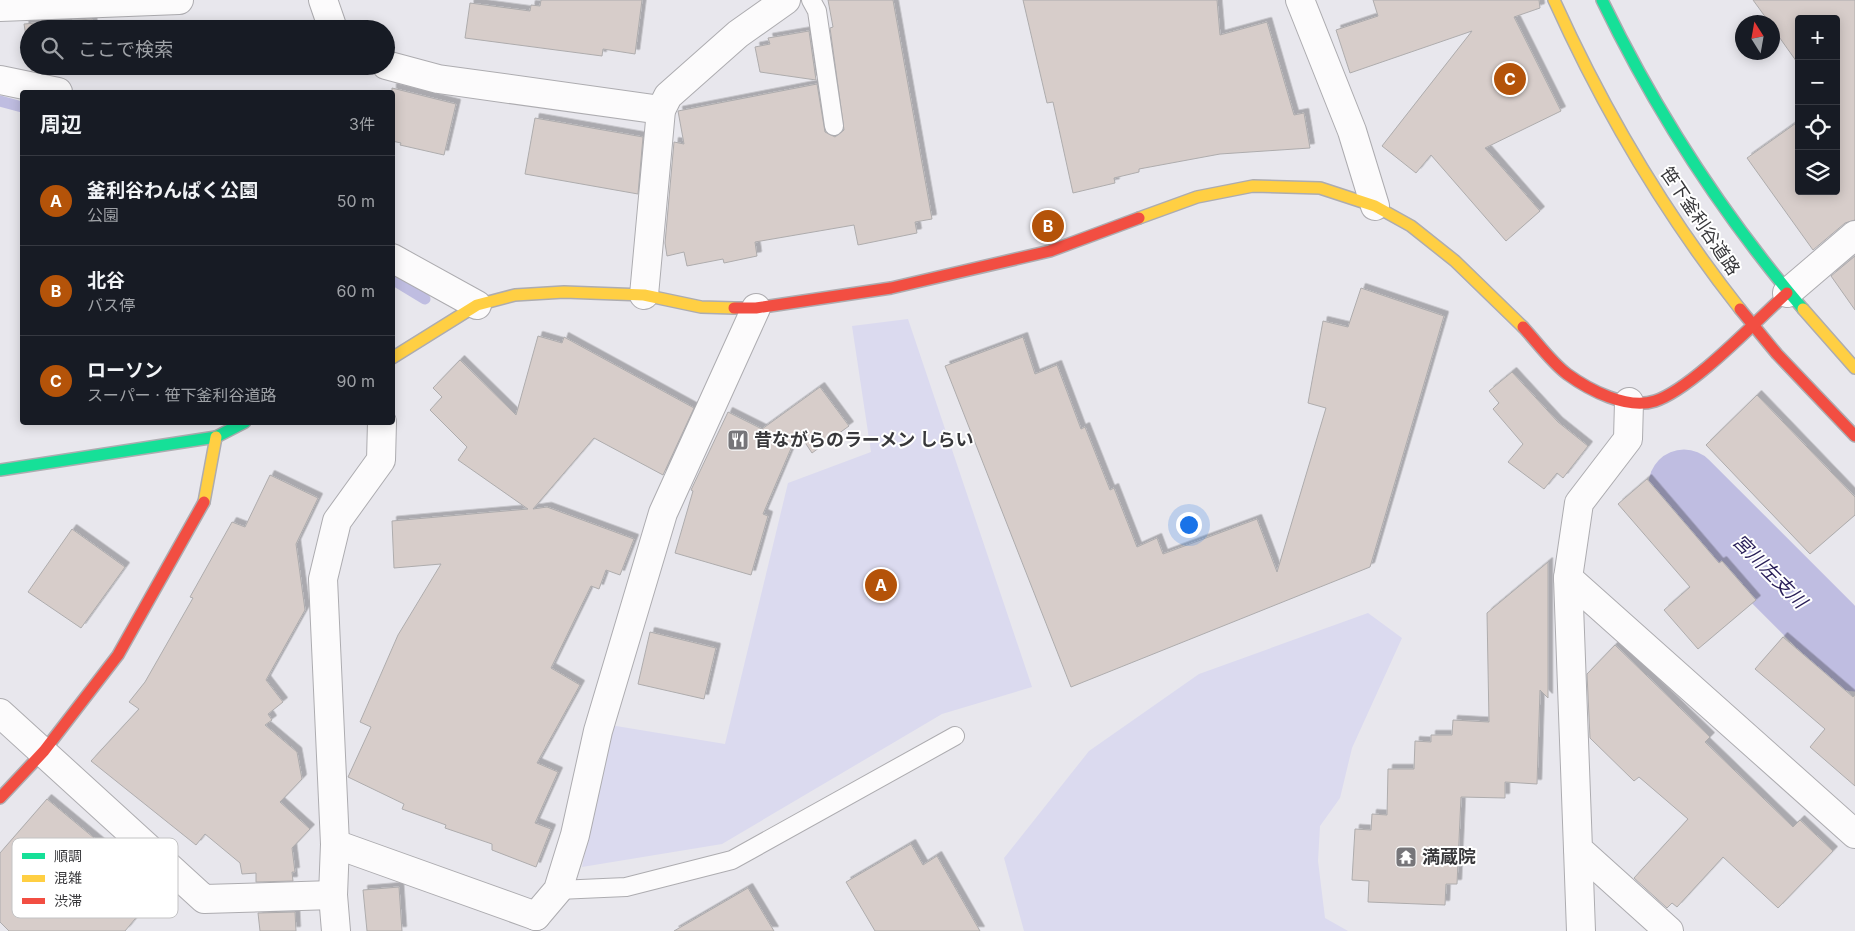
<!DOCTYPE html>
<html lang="ja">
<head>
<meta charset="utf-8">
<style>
  :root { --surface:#171b24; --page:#242831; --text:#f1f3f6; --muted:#9ea1a6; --line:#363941; --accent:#b45309 }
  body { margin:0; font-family:Inter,"Noto Sans JP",sans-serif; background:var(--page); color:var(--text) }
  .controls { position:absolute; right:15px; top:15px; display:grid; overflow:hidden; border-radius:5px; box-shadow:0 2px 12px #0003 }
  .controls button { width:45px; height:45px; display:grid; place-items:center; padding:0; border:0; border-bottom:1px solid var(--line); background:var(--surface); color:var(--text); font:25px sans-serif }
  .compass { position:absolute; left:1735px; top:15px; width:45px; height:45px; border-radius:50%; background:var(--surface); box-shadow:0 2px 12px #0003; rotate:349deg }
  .you { position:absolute; left:1188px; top:524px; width:18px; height:18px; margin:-12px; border:4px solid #fff; border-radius:50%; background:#1a73e8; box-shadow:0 0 0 8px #1a73e833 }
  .badge { display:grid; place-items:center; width:32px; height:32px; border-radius:50%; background:var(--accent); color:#fff; font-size:16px; font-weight:700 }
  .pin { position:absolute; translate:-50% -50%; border:2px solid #fff; box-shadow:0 1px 5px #0006 }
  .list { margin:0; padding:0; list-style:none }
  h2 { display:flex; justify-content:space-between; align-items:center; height:65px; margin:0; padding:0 20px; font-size:21px }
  h2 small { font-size:16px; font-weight:400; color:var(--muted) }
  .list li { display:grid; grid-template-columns:32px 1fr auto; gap:15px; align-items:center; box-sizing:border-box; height:90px; padding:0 20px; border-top:1px solid var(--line) }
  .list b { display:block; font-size:19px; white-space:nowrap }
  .list p { margin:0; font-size:16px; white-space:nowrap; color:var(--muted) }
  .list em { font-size:16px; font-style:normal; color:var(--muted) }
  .icon { flex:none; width:28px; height:28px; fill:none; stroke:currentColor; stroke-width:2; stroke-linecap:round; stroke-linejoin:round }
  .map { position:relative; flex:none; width:1855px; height:931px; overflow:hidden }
  .search { position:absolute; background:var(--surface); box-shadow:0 2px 12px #0003; left:20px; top:20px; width:375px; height:55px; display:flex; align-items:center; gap:12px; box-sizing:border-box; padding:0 18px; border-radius:28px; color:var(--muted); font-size:19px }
  .panel { position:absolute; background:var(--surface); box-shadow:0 2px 12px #0003; left:20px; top:90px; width:375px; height:335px; border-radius:5px }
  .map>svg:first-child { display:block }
  .green { fill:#dbdaef }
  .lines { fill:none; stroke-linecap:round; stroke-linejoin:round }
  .stream { stroke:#bfbde1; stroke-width:11 }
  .river { stroke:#bfbde1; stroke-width:71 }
  .building { fill:#d7cdca; stroke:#aeacad; filter:url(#shadow) }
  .lane-casing { stroke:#adacb0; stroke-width:20 }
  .street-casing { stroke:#adacb0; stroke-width:30 }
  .fast-casing { stroke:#adacb0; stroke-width:14 }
  .slow-casing { stroke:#adacb0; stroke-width:14 }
  .jam-casing { stroke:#adacb0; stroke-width:14 }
  .lane { stroke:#fcfbfc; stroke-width:18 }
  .street { stroke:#fcfbfc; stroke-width:28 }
  .fast { stroke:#16e098; stroke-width:11 }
  .slow { stroke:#ffcf43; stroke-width:11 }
  .jam { stroke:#f24e42; stroke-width:11 }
  .labels { text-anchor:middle; stroke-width:4; stroke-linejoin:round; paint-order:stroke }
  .street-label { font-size:18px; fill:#38383b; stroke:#fff }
  .poi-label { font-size:18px; font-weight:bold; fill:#38383b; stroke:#fff; text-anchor:start }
  .water-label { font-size:19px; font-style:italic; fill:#281d57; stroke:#fff }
  .key { fill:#fff; stroke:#c3c3c4; stroke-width:1 }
  .key-label { font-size:14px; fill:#38383b }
</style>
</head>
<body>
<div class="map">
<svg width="1855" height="931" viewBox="0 0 1855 931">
  <defs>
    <filter id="shadow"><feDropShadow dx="4.5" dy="-4.5" stdDeviation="0" flood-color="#0004"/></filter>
  </defs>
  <rect width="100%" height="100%" fill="#e8e7ed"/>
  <g class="green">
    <polygon points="908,319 1032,687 942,714 722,844 582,867 610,725 725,744 788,483 871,452 852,326"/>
    <polygon points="1368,613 1402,638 1352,748 1340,798 1320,826 1318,861 1325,918 1348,931 1024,931 1004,858 1089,751 1199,674"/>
  </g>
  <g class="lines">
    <g class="stream">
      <polyline points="0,101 22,107"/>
      <polyline points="392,279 425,299"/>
    </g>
    <polyline class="river" points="1684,485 1855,656"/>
  </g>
  <g class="building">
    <polygon points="541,0 642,0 635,54 603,49 602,56 465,38 470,3 530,11 531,5 540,6"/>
    <polygon points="828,0 893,0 932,219 915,222 917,233 858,245 854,225 755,242 757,256 724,263 723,259 687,266 684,252 667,256 665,243 674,142 684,144 678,111 817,84 825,132 835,137 844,130 830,28 833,27"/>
    <polygon points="1023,0 1217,0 1220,35 1267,22 1294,115 1304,113 1310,148 1220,154 1139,169 1139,172 1114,178 1115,183 1073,193 1053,102 1047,103"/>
    <polygon points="1373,0 1539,0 1540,8 1514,17 1561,111 1485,148 1540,211 1506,241 1431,155 1416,173 1382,146 1472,31 1350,73 1336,30 1378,16"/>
    <polygon points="1753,0 1855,0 1855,220 1845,223 1813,250 1747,158 1799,121 1799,191 1836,191 1836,19 1799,19 1799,65 1772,27 1772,22 1769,22"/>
    <polygon points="92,19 93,29 29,29 29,54 24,24"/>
    <polygon points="809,31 816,80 760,72 755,47 770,44 768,38"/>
    <polygon points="31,66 72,66 73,69 44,73 31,70"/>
    <polygon points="392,88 456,104 444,155 400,145 401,143 392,141"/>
    <polygon points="535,118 643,137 638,194 525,174"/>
    <polygon points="1855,256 1855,310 1831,276"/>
    <polygon points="1361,288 1444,316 1370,567 1071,687 945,366 1023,337 1035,374 1057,365 1081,429 1085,427 1110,490 1114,488 1137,547 1157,538 1163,554 1257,519 1277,572 1326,408 1308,403 1323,321 1348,327"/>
    <polygon points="538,336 562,343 564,337 694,408 663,475 594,438 533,509 547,507 634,539 620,575 606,570 599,589 591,586 551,668 580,685 537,763 558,772 535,823 551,829 536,867 492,850 492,844 445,828 446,825 402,809 404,804 348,777 371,727 360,722 398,635 441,564 394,568 392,521 528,509 458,460 467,447 430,410 442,397 433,388 460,360 516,415"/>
    <polygon points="1512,372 1558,422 1588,446 1563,478 1557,473 1544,489 1508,462 1523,444 1493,409 1499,403 1489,391"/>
    <polygon points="820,387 849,426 812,453 798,432 763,514 768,516 751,575 675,553 693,491 691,490 728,412 762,429"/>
    <polygon points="1757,395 1855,497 1855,515 1810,554 1706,445"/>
    <polygon points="270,475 318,498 296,544 305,610 266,680 283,702 268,714 272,720 265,725 297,752 302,779 280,802 310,829 292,848 295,872 292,872 293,881 256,882 256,873 242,874 240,863 205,834 196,845 91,761 139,709 129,702 145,682 193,598 190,597 232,522 245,527"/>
    <polygon points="1647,479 1719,563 1722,561 1756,600 1698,649 1664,610 1690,587 1618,504"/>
    <polygon points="72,529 125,567 81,628 28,592"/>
    <polygon points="1548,562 1548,698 1540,690 1537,784 1505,782 1505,798 1461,797 1457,884 1446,884 1445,905 1368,902 1369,881 1352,880 1355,829 1371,830 1372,814 1387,815 1388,769 1414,769 1415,741 1431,742 1431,735 1452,735 1453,720 1489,722 1487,613"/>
    <polygon points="650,632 716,648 704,699 638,684"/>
    <polygon points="1783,637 1853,697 1855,695 1855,786 1810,747 1825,729 1755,669"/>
    <polygon points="1615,645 1710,737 1705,742 1793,827 1800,820 1833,851 1778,908 1723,857 1677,907 1672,903 1667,908 1634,878 1688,819 1639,777 1634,781 1590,738 1587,674"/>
    <polygon points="47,799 158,891 125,931 9,931 0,922 0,853"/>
    <polygon points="911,844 923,865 937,856 980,931 875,931 846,882"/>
    <polygon points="399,887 402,931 367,931 363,890"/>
    <polygon points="748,888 774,931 674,931"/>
    <polygon points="295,912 296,931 260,931 258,913"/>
  </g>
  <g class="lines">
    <g class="lane-casing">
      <g id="lane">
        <polyline points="811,0 817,11 834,126"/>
        <polyline points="558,890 626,887 732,860 955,736"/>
      </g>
    </g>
    <g class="street-casing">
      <g id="street">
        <polyline points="323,0 333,29"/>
        <polyline points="1300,0 1352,131 1375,206"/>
        <polyline points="0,7 179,0"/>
        <polyline points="386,65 438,79 661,110"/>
        <polyline points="0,80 58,92"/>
        <polyline points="392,258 477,305"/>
        <polyline points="1787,293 1855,235"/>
        <polyline points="644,295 661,110 668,96 738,34 786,0"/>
        <polyline points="1629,402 1628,439 1579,503 1568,578 1578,849 1669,931"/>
        <polyline points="1568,578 1855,834"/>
        <polyline points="0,713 204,899 333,895"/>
        <polyline points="335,844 536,916"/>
        <polyline points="1578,849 1581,931"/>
        <polyline points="536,916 558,890 575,835 598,731 663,513 756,308"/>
        <polyline points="336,931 333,895 335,844 323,579 337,521 381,460 382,422"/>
      </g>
    </g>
    <g class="fast-casing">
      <g id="fast">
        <path d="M1602 0C1656 112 1722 214 1803 309"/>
        <polyline points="0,470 216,437 245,422"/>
      </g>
    </g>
    <g class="slow-casing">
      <g id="slow">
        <path d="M1554 0C1604 111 1665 214 1740 309"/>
        <polyline points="1139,218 1197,197 1253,186 1320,188 1375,206 1411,226 1455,261 1523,327"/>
        <polyline points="1803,309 1855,368"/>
        <polyline points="392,358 477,305 515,295 564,292 644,295 701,307 734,308"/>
        <polyline points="204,502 216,437"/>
      </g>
    </g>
    <g class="jam-casing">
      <g id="jam">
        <polyline points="734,308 756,308 891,288 1050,251 1139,218"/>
        <polyline points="1740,309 1777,354 1855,436"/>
        <path d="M1523 327C1537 342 1551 362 1567 374 1589 390 1627 410 1655 401 1692 389 1756 321 1787 293"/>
        <polyline points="0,798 44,751 118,655 204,502"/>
      </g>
    </g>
    <use href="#lane" class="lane"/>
    <use href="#street" class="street"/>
    <use href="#fast" class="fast"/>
    <use href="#slow" class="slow"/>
    <use href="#jam" class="jam"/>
  </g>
  <defs>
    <g id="restaurant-square" transform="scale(1.125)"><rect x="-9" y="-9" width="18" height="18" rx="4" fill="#767579" stroke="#fff"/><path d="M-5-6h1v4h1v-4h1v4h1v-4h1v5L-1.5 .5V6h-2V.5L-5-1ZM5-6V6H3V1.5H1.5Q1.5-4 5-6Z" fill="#fff"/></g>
    <g id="temple-square" transform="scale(1.125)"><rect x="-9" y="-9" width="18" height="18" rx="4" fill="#767579" stroke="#fff"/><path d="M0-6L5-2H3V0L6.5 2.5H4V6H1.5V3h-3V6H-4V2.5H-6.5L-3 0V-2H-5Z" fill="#fff"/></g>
  </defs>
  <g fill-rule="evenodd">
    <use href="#restaurant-square" x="738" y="440"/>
    <use href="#temple-square" x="1406" y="857"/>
  </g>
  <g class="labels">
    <g class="street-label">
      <text transform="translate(1700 221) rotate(56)" y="6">笹下釜利谷道路</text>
    </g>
    <g class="poi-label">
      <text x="754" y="446">昔ながらのラーメン しらい</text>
      <text x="1422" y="863">満蔵院</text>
    </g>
    <g class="water-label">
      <text transform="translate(1770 571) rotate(45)" y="7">宮川左支川</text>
    </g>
  </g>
  <rect x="12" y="838" width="166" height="80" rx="8" class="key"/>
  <rect x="22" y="853" width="23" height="6" fill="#16e098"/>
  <rect x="22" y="875" width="23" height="7" fill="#ffcf43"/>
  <rect x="22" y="898" width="23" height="6" fill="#f24e42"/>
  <g class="key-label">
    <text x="54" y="861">順調</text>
    <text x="54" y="883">混雑</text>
    <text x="54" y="906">渋滞</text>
  </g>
</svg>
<div class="controls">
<button>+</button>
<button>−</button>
<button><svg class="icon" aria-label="locate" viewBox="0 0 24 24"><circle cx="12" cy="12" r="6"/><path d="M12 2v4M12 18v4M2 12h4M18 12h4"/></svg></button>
<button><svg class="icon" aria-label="layers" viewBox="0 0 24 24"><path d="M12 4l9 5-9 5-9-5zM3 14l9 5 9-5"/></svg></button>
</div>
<svg class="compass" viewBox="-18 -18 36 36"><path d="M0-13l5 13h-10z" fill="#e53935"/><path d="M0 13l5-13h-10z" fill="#9ea1a6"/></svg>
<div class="you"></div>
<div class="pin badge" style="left:881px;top:585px">A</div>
<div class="pin badge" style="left:1048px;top:226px">B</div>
<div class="pin badge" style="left:1510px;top:79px">C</div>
<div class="search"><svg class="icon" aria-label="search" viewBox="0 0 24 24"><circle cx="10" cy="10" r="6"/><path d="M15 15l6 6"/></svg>ここで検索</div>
<section class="panel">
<h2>周辺<small>3件</small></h2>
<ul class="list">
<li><span class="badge">A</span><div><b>釜利谷わんぱく公園</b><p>公園</p></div><em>50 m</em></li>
<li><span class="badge">B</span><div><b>北谷</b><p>バス停</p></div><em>60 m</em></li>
<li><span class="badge">C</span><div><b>ローソン</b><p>スーパー · 笹下釜利谷道路</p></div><em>90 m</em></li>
</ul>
</section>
</div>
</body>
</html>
